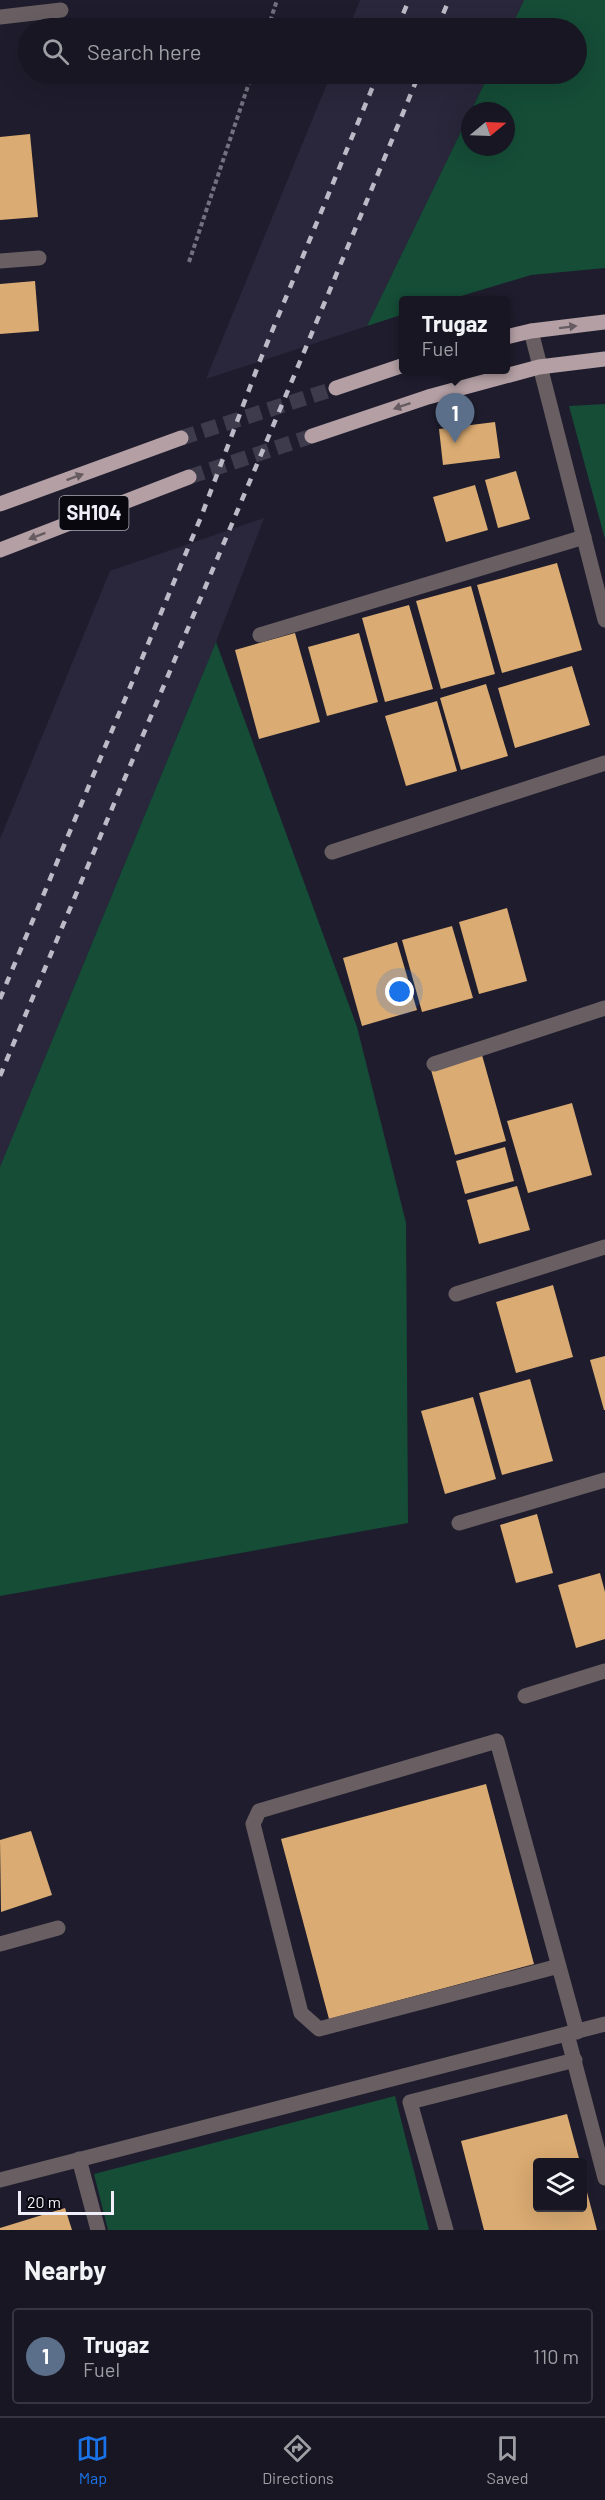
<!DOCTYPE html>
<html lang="en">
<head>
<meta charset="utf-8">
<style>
  :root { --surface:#171622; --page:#201f2a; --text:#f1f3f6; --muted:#9e9fa5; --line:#363540; --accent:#1a73e8 }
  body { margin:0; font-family:Barlow,sans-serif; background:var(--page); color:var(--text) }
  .controls { position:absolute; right:18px; bottom:18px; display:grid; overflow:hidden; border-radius:6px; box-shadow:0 6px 24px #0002 }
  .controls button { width:54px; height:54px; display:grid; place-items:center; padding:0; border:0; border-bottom:2px solid var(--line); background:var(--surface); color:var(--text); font:30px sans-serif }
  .compass { position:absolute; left:461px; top:102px; width:54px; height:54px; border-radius:50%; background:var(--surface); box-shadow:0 6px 24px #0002; rotate:71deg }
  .scale { position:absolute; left:18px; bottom:15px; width:96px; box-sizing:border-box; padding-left:6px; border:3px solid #efeef9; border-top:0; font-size:16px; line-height:21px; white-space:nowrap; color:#efeef9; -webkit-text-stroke:4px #09080f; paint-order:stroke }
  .you { position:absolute; left:400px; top:992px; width:21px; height:21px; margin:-15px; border:4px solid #fff; border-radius:50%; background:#1a73e8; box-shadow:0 0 0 9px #1a73e833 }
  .badge { display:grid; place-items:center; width:39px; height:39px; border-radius:50%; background:var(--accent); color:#fff; font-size:20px; font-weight:700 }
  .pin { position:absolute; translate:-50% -50px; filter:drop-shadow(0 2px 3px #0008) }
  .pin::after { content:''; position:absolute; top:32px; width:21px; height:18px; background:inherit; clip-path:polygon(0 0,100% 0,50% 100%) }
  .popup { position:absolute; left:399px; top:296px; width:111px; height:78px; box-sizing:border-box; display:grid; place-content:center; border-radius:6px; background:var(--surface); filter:drop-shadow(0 2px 4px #0005); font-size:20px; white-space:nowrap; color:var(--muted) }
  .popup b { font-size:22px; color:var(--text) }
  .popup::after { content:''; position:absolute; left:50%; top:100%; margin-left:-12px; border:12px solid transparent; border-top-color:var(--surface) }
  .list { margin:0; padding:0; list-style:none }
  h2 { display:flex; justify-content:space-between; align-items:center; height:78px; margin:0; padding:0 24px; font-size:26px }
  h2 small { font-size:20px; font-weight:400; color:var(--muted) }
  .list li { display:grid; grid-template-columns:39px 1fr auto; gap:18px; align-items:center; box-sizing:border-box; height:96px; margin:0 12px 12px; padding:0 12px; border:2px solid var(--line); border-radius:6px }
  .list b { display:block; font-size:22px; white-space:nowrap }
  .list p { margin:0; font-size:20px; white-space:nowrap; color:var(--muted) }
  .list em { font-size:20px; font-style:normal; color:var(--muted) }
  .icon { flex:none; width:33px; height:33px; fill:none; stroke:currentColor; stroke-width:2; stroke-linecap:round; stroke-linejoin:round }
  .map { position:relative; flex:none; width:605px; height:2230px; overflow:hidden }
  .search { position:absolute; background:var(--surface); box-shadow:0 6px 24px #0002; left:18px; right:18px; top:18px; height:66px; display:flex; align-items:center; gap:15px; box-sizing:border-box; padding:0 21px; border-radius:33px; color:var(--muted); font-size:22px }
  .sheet { height:186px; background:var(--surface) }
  nav { display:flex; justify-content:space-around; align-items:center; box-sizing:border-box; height:84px; border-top:2px solid var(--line); background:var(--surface); font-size:16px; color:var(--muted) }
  nav a { display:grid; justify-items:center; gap:3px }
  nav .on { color:var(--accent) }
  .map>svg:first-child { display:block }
  .built { fill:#2a273c }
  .green { fill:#154d37 }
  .building { fill:#daab72 }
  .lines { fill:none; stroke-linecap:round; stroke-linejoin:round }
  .primary-tunnel { stroke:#3e3c4c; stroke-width:15; stroke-dasharray:15 8; stroke-linecap:butt }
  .path { stroke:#72717f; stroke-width:4; stroke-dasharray:4.5 3; stroke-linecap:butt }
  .lane { stroke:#695f62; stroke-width:15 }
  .street { stroke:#695f62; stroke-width:15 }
  .primary { stroke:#b39fa4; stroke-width:15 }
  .rail { stroke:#bcbac7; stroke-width:4.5; stroke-dasharray:8 8; stroke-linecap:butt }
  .oneway { fill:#665b61 }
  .labels { text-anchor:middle; stroke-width:6; stroke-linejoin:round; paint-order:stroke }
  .shield { fill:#09080f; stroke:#aaa9b3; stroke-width:1.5 }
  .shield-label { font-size:20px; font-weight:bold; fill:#efeef9 }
</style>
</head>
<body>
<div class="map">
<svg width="605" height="2230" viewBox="0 0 605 2230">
  <rect width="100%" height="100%" fill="#1f1d2d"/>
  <g class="built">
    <polygon points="360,0 524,0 511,28 349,28"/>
    <polygon points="331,74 489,74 367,326 206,379"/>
    <polygon points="264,518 216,642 0,1167 0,839 110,571"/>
  </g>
  <g class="green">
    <polygon points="524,0 605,0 605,268 531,275 448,300 404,300 404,314 367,326 470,113 470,147 506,147 506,111 471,111 489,74 576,74 576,28 511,28"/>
    <polygon points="605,404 605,539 569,406"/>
    <polygon points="216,642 357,1027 406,1223 408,1523 0,1596 0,1167"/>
    <polygon points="395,2096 429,2230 108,2230 94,2174"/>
  </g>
  <g class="building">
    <polygon points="30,134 38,217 0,220 0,137"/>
    <polygon points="35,281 39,331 0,334 0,284"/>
    <polygon points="495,422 500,458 443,465 439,429"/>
    <polygon points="516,471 530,519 498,528 485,480"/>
    <polygon points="475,485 488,530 446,542 433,497"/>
    <polygon points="557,563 582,650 502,673 477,585"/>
    <polygon points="471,586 495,674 441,689 416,601"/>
    <polygon points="409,605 433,689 385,702 362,618"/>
    <polygon points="295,633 320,722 259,739 235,650"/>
    <polygon points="359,633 378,702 327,716 308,647"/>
    <polygon points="572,666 590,725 515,748 498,688"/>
    <polygon points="486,684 508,756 461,770 440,698"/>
    <polygon points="437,701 457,771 406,786 385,716"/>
    <polygon points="507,908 527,981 479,994 459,922"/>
    <polygon points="452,926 473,998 422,1012 402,940"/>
    <polygon points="397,942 417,1010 362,1026 343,958"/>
    <polygon points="482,1055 506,1141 455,1155 431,1070"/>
    <polygon points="572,1103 592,1175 528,1193 507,1121"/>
    <polygon points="505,1147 514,1181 465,1194 456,1161"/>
    <polygon points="517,1186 530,1230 479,1244 467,1200"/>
    <polygon points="553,1285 573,1357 516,1373 496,1302"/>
    <polygon points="605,1356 605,1410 604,1410 590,1360"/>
    <polygon points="530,1379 553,1461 502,1475 479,1393"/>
    <polygon points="473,1397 496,1479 445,1494 421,1411"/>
    <polygon points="537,1514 553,1573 516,1583 500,1525"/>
    <polygon points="600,1573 605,1592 605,1639 576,1648 558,1585"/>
    <polygon points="486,1784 534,1964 329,2019 281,1839"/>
    <polygon points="31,1831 52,1895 1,1912 0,1840"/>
    <polygon points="567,2114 580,2162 538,2162 538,2208 582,2208 583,2177 597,2230 484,2230 461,2141"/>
    <polygon points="65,2208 72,2230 0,2230 0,2228"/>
  </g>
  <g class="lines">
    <g class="primary-tunnel">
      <polyline points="181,438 336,388"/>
      <polyline points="189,477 312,436"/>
    </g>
    <g class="path">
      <polyline points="268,28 277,0"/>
      <polyline points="189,262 252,74"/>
    </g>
    <g class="lane">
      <polyline points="559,1966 319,2029 301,2013 253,1824 259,1811 497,1741 577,2032"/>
      <polyline points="567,2034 605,2178"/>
      <polyline points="79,2159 98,2230"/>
      <polyline points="446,2230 410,2102 575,2060"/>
    </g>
    <g class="street">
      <polyline points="0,17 61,10"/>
      <polyline points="0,261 39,258"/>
      <polyline points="531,331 605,620"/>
      <polyline points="260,635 584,537"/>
      <polyline points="332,852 605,763"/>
      <polyline points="434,1064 605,1008"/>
      <polyline points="456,1294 605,1247"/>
      <polyline points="459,1523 605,1480"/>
      <polyline points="525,1696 605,1671"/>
      <polyline points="0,1944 58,1928"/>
      <polyline points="0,2180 605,2024"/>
    </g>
    <g class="primary">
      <polyline points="506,337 531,331 605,322"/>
      <polyline points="336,388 404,365"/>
      <polyline points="312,436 428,397 539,367 605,359"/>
      <polyline points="0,504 181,438"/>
      <polyline points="0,550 189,477"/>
    </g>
    <g class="rail">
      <polyline points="397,28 409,0"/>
      <polyline points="437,28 449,0"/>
      <polyline points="0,999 201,517 261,358 378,74"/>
      <path d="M0 1076C139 742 282 409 419 74"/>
    </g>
  </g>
  <defs><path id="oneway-solid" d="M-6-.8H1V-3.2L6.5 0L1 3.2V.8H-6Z" transform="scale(1.5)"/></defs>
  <g class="oneway">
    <use href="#oneway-solid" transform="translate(568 327) rotate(-7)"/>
    <use href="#oneway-solid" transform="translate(402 406) rotate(161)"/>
    <use href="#oneway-solid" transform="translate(75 477) rotate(-20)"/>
    <use href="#oneway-solid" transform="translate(37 536) rotate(159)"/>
  </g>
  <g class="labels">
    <rect class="shield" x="59.5" y="496" width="69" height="34" rx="4.5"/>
    <g class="shield-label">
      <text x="94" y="520">SH104</text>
    </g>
  </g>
</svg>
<div class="controls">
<button><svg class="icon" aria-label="layers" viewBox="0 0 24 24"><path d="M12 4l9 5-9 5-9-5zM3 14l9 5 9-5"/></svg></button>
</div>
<svg class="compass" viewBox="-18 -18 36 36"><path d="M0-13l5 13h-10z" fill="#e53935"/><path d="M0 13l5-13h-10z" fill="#9e9fa5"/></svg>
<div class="scale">20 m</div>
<div class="you"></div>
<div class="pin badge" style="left:455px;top:443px;background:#5c6f8a">1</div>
<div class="popup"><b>Trugaz</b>Fuel</div>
<div class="search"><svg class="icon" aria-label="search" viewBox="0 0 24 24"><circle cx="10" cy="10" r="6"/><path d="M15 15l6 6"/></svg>Search here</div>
</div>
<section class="sheet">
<h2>Nearby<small></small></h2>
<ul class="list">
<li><span class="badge" style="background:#5c6f8a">1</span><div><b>Trugaz</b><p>Fuel</p></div><em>110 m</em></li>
</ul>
</section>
<nav>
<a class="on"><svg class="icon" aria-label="map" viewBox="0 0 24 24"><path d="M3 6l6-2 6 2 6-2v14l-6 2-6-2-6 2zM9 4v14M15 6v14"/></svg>Map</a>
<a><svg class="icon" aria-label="directions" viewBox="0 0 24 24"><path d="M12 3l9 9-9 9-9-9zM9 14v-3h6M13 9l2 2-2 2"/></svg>Directions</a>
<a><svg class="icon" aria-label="saved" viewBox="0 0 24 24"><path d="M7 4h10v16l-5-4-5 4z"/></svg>Saved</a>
</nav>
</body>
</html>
